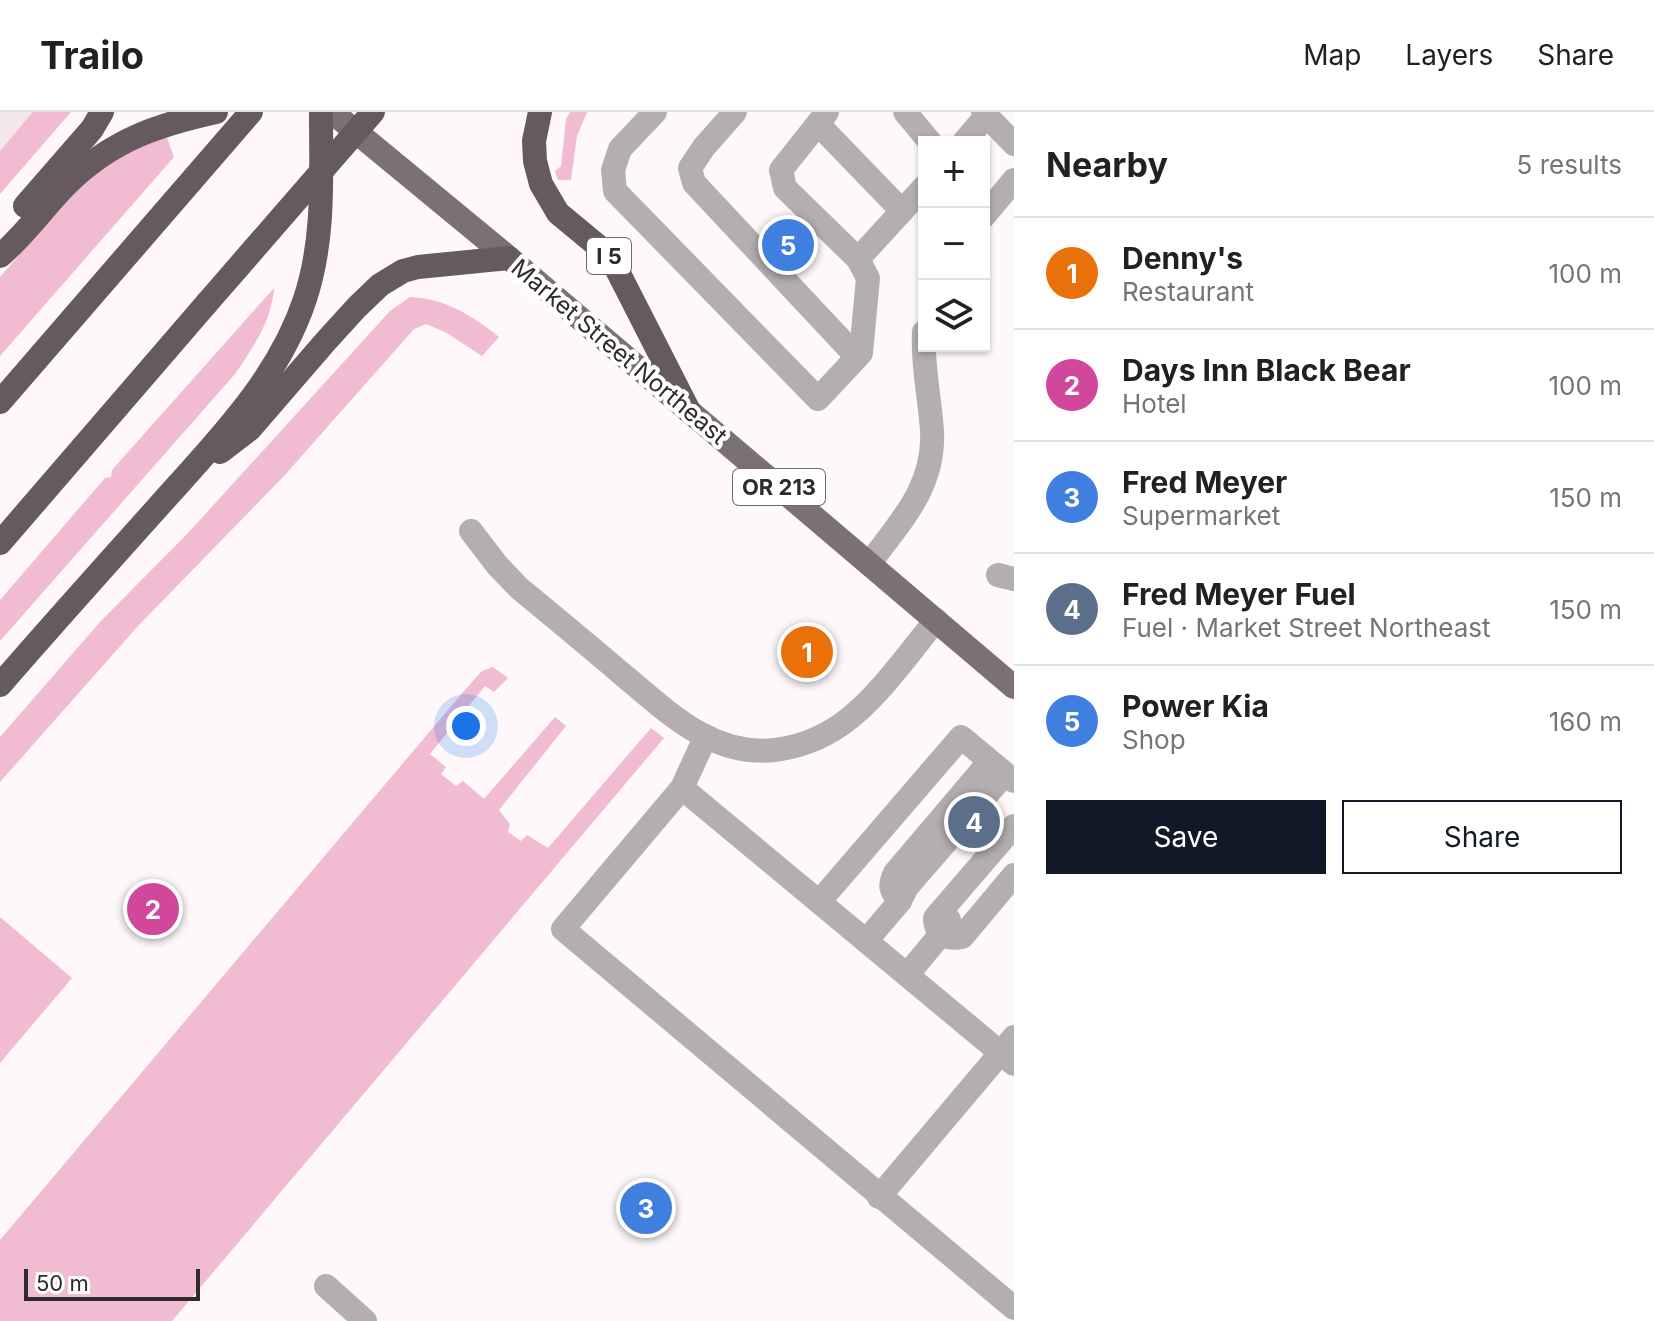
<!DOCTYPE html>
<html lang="en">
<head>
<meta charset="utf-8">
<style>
  :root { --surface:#fff; --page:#f2f2f2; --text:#202124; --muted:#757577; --line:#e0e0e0; --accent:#111827 }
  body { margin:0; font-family:Inter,sans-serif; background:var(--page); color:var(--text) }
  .controls { position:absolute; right:24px; top:24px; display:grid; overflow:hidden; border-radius:0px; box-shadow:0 2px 6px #0004 }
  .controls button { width:72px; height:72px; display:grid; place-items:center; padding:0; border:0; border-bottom:2px solid var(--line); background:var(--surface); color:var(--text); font:40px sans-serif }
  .scale { position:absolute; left:24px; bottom:20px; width:176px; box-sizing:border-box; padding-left:8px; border:4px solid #302a2c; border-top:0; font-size:22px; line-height:28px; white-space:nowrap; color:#302a2c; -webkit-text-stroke:6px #fff; paint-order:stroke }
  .you { position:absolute; left:466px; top:614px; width:28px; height:28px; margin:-20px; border:6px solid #fff; border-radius:50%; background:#1a73e8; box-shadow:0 0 0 12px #1a73e833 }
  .badge { display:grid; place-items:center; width:52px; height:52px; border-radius:50%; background:var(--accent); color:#fff; font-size:26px; font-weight:700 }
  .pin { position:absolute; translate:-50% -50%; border:4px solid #fff; box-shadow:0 2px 8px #0006 }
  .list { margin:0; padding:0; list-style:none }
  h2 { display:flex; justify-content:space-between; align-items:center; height:104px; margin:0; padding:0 32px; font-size:34px }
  h2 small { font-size:26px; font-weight:400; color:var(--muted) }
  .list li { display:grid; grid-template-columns:52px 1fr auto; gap:24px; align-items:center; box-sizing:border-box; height:112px; padding:0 32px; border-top:2px solid var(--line) }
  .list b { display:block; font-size:30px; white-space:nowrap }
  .list p { margin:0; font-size:26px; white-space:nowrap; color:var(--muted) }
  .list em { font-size:26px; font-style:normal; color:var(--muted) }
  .actions { display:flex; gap:16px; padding:24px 32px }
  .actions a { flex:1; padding:18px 0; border:2px solid var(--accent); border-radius:0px; text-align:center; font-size:28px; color:var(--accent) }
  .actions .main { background:var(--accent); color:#fff }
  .icon { flex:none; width:44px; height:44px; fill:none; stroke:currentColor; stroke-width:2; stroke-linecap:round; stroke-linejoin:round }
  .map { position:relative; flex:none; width:1014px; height:1209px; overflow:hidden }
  header { display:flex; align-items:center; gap:48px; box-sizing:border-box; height:112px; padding:0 40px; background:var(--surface); border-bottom:2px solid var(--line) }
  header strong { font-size:38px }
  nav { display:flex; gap:44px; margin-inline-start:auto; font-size:28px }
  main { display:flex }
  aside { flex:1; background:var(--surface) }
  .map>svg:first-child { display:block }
  .built { fill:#f4e7ec }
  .green { fill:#f1bbd2 }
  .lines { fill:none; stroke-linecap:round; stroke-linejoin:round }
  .minor { stroke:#b5aeb1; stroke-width:24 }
  .major { stroke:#7b7074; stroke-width:24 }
  .highway { stroke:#665a5f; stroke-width:24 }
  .highway-bridge { stroke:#665a5f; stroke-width:24 }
  .labels { text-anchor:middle; stroke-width:8; stroke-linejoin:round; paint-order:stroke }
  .shield { fill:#fff; stroke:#6e6a6b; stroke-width:2 }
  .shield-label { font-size:22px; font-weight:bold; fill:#302a2c }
  .street-label { font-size:24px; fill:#302a2c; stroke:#fff }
</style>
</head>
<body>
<header>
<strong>Trailo</strong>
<nav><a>Map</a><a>Layers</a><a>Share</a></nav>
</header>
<main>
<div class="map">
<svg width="1014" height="1209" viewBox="0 0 1014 1209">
  <rect width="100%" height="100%" fill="#fef8fa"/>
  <polygon class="built" points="0,0 48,0 0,62"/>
  <g class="green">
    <polygon points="33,0 71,0 0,82 0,39"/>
    <polygon points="570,0 587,0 577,24 571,68 558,68 555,59 561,54 566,7"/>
    <path d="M166 23 174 45 0 244V165C30 131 59 91 94 63 116 45 141 34 166 23Z"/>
    <path d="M274 176C272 208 253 236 235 262L0 529V488L105 366 111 365 112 358Z"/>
    <path d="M410 185C444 186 473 204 499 225L482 244 445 220 426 212 414 217 284 364 138 514 0 670V625L100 510 188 421 390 199Z"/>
    <polygon points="493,555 508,566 494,580 485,574 430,642 446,655 441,662 456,674 463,669 484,687 555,605 566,614 499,698 510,712 508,720 521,729 527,723 548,736 651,616 664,626 172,1209 0,1209 0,1128 464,579 482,559"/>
    <polygon points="0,805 72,866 0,951"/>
  </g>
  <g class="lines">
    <g class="minor">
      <polyline points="655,0 620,37 613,58 615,79 818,287 861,241 868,166 858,147 924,75"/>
      <polyline points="735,0 704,35 690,56 694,71 857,245"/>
      <polyline points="827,0 781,58 785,76 858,147"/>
      <polyline points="905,0 930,30"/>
      <polyline points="983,0 1014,32"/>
      <polyline points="818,12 902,99"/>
      <polyline points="964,30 986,4"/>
      <polyline points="984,104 1014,68"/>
      <path d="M471 419 497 453 519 476C553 504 588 533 622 562 667 599 711 645 775 638 799 635 822 626 842 612 877 587 909 541 936 508"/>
      <path d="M869 452C900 410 935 375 932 319 930 286 922 254 924 220"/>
      <polyline points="998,463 1014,467"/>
      <polyline points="705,626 682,676 563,817 1014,1196"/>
      <polyline points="682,676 1014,952"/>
      <path d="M1014 714 935 806C935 822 947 828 962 825L1014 763"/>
      <path d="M900 789C890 779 889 773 895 761L984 656 986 646"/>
      <polyline points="819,790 961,625 1014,669"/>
      <polyline points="866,829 900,789 907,775 998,670 1000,658"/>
      <polyline points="907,863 941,822 949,808"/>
      <polyline points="879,1085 1014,925"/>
      <polyline points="326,1174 365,1209"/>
    </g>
    <polyline class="major" points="332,0 509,146 1014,575"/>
    <g class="highway">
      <polyline points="540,0 534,29 535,49 541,72 558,101 610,144 689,299"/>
      <polyline points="25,94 92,17 102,0"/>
      <path d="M0 144C25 123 44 95 67 72 112 28 157 13 216 0"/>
      <polyline points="0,290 251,0"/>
      <polyline points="220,340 250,317 326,229 357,195 380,173 403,159 418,155 509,146"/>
      <polyline points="0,431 207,191"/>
      <path d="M0 573C52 513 105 454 158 395 214 332 278 269 305 187 325 127 321 63 321 0"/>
    </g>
    <polyline class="highway-bridge" points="207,191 373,0"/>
  </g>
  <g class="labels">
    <g class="shield">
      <rect x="587" y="126" width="44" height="36" rx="6"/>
      <rect x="733" y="357" width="92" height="36" rx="6"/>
    </g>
    <g class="shield-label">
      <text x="609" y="152">I 5</text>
      <text x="779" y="383">OR 213</text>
    </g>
    <g class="street-label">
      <text transform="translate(619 240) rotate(40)" y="8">Market Street Northeast</text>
    </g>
  </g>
</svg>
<div class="controls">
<button>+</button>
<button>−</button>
<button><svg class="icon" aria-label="layers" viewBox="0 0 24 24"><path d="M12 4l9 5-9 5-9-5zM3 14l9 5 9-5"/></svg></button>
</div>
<div class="scale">50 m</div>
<div class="you"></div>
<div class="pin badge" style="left:807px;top:540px;background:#e8710a">1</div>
<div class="pin badge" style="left:153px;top:797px;background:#d1479c">2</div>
<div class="pin badge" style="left:646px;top:1096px;background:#3f7fe0">3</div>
<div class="pin badge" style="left:974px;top:710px;background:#5c6f8a">4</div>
<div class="pin badge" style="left:788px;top:133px;background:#3f7fe0">5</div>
</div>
<aside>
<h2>Nearby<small>5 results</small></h2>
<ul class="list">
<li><span class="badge" style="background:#e8710a">1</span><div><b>Denny's</b><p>Restaurant</p></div><em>100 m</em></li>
<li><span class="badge" style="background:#d1479c">2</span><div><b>Days Inn Black Bear</b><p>Hotel</p></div><em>100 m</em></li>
<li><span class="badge" style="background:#3f7fe0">3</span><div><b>Fred Meyer</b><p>Supermarket</p></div><em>150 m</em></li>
<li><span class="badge" style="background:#5c6f8a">4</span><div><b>Fred Meyer Fuel</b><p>Fuel · Market Street Northeast</p></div><em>150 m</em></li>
<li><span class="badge" style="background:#3f7fe0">5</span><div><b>Power Kia</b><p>Shop</p></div><em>160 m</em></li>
</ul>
<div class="actions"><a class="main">Save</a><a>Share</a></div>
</aside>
</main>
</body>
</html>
